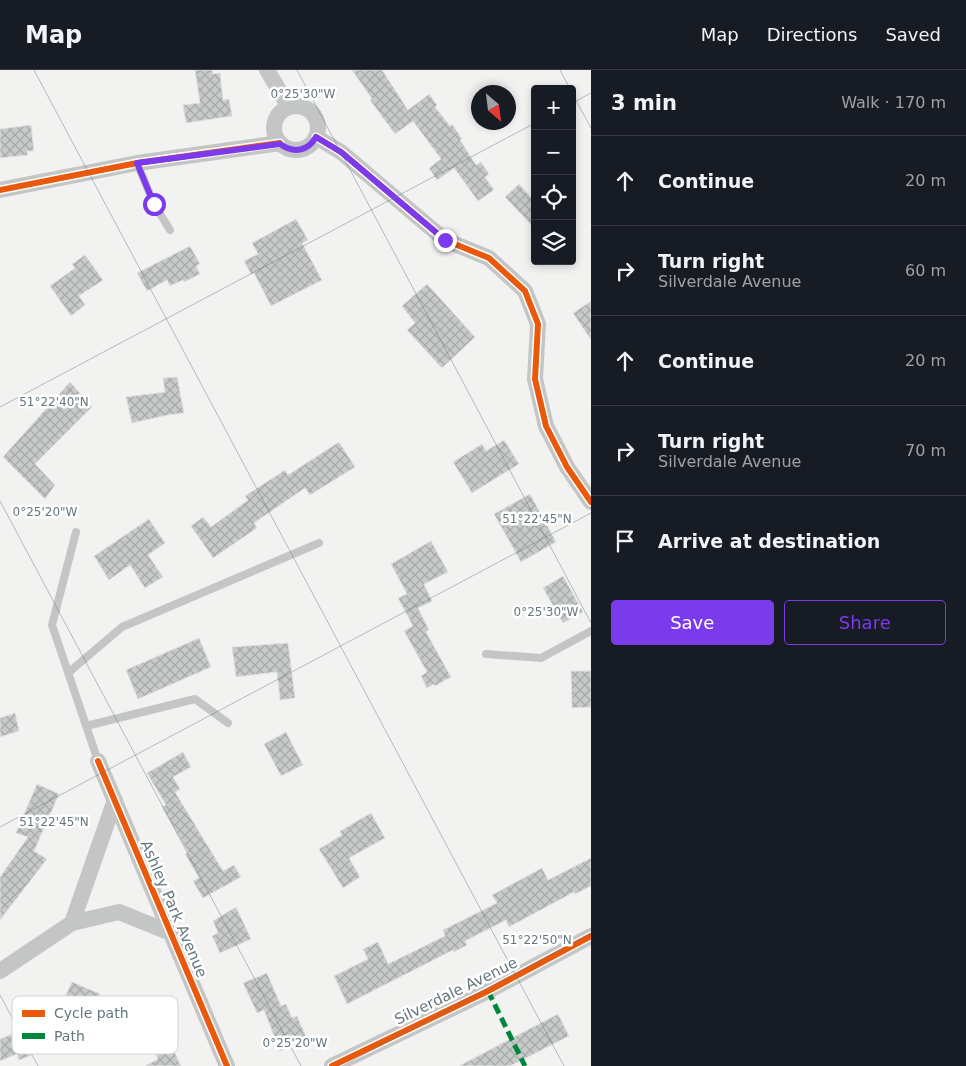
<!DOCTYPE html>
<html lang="en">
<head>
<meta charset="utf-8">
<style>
  :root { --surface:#171b24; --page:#20242c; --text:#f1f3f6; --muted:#9ea1a6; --line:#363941; --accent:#7c3aed }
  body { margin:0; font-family:"DejaVu Sans",sans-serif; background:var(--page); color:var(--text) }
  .controls { position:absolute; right:15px; top:15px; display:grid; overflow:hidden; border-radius:5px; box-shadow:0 2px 8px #0003 }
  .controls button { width:45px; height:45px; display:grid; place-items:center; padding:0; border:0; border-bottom:1px solid var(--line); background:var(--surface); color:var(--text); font:25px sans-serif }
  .compass { position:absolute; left:471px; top:15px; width:45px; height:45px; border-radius:50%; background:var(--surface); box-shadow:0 2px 8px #0003; rotate:152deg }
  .stop { position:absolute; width:15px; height:15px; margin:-11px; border:4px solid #7c3aed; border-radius:50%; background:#fff }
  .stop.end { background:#7c3aed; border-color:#fff; box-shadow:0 1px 5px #0008 }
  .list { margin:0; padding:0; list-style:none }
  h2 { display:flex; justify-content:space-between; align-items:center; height:65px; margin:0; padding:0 20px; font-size:21px }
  h2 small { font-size:16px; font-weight:400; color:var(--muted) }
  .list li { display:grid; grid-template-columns:32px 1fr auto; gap:15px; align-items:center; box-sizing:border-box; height:90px; padding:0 20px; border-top:1px solid var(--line) }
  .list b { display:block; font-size:19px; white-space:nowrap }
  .list p { margin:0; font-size:16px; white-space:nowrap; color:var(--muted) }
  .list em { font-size:16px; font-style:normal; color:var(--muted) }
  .actions { display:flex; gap:10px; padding:15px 20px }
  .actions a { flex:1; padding:11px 0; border:1px solid var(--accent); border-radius:5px; text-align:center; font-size:18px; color:var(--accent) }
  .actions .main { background:var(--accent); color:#fff }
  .icon { flex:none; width:28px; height:28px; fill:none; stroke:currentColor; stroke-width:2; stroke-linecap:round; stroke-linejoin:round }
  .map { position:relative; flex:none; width:591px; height:996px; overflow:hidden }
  header { display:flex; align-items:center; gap:30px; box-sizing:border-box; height:70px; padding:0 25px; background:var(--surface); border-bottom:1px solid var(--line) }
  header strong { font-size:24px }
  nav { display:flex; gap:28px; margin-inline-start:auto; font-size:18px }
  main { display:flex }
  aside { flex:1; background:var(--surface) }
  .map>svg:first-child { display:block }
  .building { fill:url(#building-cross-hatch); stroke:#e1e1e0 }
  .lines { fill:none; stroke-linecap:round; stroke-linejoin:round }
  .service { stroke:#c4c6c6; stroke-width:8 }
  .minor { stroke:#c4c6c6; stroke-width:16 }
  .quiet { stroke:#00873e; stroke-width:5; stroke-dasharray:10 5; stroke-linecap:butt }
  .cycleway-casing { stroke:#fff; stroke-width:9 }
  .cycleway { stroke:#e8590c; stroke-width:6 }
  .route { stroke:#7c3aed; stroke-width:6 }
  .ticks { fill:none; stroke:#64777e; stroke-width:1; stroke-opacity:0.45 }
  .labels { text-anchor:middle; stroke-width:5; stroke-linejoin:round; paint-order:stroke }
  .street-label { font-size:15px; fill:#64777e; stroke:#fff }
  .key { fill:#fff; stroke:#d0d6d8; stroke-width:1 }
  .key-label { font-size:14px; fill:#64777e }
  .ticks-label { font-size:12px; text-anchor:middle; fill:#64777e; stroke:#fff; stroke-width:5; stroke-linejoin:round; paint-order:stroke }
</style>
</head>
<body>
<header>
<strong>Map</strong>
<nav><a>Map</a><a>Directions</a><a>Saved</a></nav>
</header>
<main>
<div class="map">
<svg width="591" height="996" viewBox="0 0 591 996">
  <defs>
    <pattern id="building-cross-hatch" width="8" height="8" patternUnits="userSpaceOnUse" patternTransform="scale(1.25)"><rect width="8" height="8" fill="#c8caca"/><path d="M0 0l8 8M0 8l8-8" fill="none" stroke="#a6a9a9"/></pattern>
  </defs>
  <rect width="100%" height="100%" fill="#f2f2f0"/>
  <g class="building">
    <polygon points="195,0 212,0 213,4 220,3 223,30 229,29 232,46 186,53 183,35 200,33"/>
    <polygon points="352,0 382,0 408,40 429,24 437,35 435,37 450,56 452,54 462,69 460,70 476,95 481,92 489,104 485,107 494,120 478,131 454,98 437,110 429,98 441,89 413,51 395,64 370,30 372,29"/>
    <polygon points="31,55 34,81 27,81 28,85 0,88 0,59"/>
    <polygon points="519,114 535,132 535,159 505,127"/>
    <polygon points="296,149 308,170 302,173 322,210 271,236 254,203 251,204 244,191 258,184 252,173"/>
    <polygon points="190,176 200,194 196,196 200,204 184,212 183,210 170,216 167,210 147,221 137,203"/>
    <polygon points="85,185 103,210 79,226 85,235 71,246 50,216 75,198 72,194"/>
    <polygon points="427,214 475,267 442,298 407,260 415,253 402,236"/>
    <polygon points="591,231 591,270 573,243"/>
    <polygon points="177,307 184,343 168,345 132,353 126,327 165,322 163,308"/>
    <polygon points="70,312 92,337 35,394 55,415 45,429 3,387"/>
    <polygon points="504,370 519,394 472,423 453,392 482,374 486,381"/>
    <polygon points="339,372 355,397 310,425 305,418 254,453 257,458 213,488 191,456 203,447 211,457 248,430 245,426 285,400 288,405"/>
    <polygon points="530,424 556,472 521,492 494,444"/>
    <polygon points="149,449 165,473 148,485 163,507 145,518 130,495 109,510 94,486"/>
    <polygon points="431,471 448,502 424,514 432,531 418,538 429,560 426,562 451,607 435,616 434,614 427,618 421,606 427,602 404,561 413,556 398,528 407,524 391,494"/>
    <polygon points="563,506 583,542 563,553 543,518"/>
    <polygon points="199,568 211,597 138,629 126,600"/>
    <polygon points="288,573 295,628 280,630 277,602 236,607 232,577"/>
    <polygon points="571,601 591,601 591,637 572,638"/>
    <polygon points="15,643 19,661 0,667 0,648"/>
    <polygon points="286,662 303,695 281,706 264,674"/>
    <polygon points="183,682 191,697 173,707 180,719 175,722 223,801 234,795 241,807 203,828 193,811 199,808 185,784 188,782 162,737 166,735 147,703"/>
    <polygon points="37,714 59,724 34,781 47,789 0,850 0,807 28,767 16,763"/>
    <polygon points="371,743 385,768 349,788 360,807 343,818 319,779 342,765 340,761"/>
    <polygon points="591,788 591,816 575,824 574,822 509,857 506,850 465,871 467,875 454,882 453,880 347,934 334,906 368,889 363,879 378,872 388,894 445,866 443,860 497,833 492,825 542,798 548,810"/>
    <polygon points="236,837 251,869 220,883 212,866 218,863 213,851"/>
    <polygon points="267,903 281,936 286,934 292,948 297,946 307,969 280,981 264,940 257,943 243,913"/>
    <polygon points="72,912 100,924 96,938 65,927"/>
    <polygon points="154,939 172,983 174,981 181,996 145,996 158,989 139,944"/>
    <polygon points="558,944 569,966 510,996 459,996"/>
    <polygon points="22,960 32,985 19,990 17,984 0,991 0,969"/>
  </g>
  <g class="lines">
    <g class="service">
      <polyline points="137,93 154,134 170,160"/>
      <polyline points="76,462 52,555 98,691"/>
      <polyline points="486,584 541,588 591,561"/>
      <polyline points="68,603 122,557 319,473"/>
      <polyline points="86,656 195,629 228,653"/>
    </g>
    <g class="minor">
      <polyline points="267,0 289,37"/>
      <circle cx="296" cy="58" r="22"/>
      <polyline points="316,67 341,82 445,170 489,188 525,221 538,254 535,309 546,356 567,397 591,432"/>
      <polyline points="0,120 137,93 280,73"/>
      <polyline points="98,691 227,996"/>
      <polyline points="72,853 119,842 171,863"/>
      <polyline points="0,901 72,853 115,730"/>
      <polyline points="332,996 488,921 591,866"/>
    </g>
    <polyline class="quiet" points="488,921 525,996"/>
    <g class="cycleway-casing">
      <g id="cycleway">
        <polyline points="316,67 341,82 445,170 489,188 525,221 538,254 535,309 546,356 567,397 591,432"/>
        <polyline points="0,120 137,93 280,73"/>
        <polyline points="98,691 227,996"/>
        <polyline points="332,996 488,921 591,866"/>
      </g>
    </g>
    <use href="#cycleway" class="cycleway"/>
  </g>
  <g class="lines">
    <path class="route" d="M154 134 137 93 280 74C294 84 308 81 316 67L341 82 445 170"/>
  </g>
  <path class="ticks" d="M34 0 564 996M297 0 591 553M560 0 570 19M572 23 591 58M572 33 591 23M0 337 535 53M0 431 301 996M0 757 591 443M0 925 38 996M342 996 591 863"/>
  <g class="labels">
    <g class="street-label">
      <text transform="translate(174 839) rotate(67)" y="5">Ashley Park Avenue</text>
      <text transform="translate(456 921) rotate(-26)" y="5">Silverdale Avenue</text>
    </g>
  </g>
  <rect x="12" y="926" width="166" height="58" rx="8" class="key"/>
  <rect x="22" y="940" width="23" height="7" fill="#e8590c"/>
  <rect x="22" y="963" width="23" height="6" fill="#00873e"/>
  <g class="key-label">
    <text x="54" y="948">Cycle path</text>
    <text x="54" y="971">Path</text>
  </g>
  <g class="ticks-label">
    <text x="303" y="28">0°25'30"W</text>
    <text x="54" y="336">51°22'40"N</text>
    <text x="45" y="446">0°25'20"W</text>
    <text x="537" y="453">51°22'45"N</text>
    <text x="546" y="546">0°25'30"W</text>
    <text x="54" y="756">51°22'45"N</text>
    <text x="537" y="874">51°22'50"N</text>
    <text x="295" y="977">0°25'20"W</text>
  </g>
</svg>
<div class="controls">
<button>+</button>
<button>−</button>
<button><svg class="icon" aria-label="locate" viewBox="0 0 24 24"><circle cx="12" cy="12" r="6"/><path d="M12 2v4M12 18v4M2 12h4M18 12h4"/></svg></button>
<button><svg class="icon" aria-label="layers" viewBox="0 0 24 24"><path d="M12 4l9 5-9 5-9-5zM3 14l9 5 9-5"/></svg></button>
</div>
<svg class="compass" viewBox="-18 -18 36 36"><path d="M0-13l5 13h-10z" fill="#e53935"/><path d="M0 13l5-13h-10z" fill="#9ea1a6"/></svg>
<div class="stop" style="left:154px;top:134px"></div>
<div class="stop end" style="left:445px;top:170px"></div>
</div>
<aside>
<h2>3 min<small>Walk · 170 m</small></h2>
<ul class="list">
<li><svg class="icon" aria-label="ahead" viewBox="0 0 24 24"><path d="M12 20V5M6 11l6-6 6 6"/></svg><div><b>Continue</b></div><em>20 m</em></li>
<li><svg class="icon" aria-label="right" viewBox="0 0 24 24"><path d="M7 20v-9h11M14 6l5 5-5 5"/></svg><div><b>Turn right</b><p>Silverdale Avenue</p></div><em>60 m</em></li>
<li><svg class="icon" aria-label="ahead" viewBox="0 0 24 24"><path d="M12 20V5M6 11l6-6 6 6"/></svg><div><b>Continue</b></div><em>20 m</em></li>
<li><svg class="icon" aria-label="right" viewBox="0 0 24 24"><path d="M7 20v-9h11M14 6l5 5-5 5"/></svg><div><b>Turn right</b><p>Silverdale Avenue</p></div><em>70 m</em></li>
<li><svg class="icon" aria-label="arrive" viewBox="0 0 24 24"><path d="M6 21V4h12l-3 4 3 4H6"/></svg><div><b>Arrive at destination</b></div></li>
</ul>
<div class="actions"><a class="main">Save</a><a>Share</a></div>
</aside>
</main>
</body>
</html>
